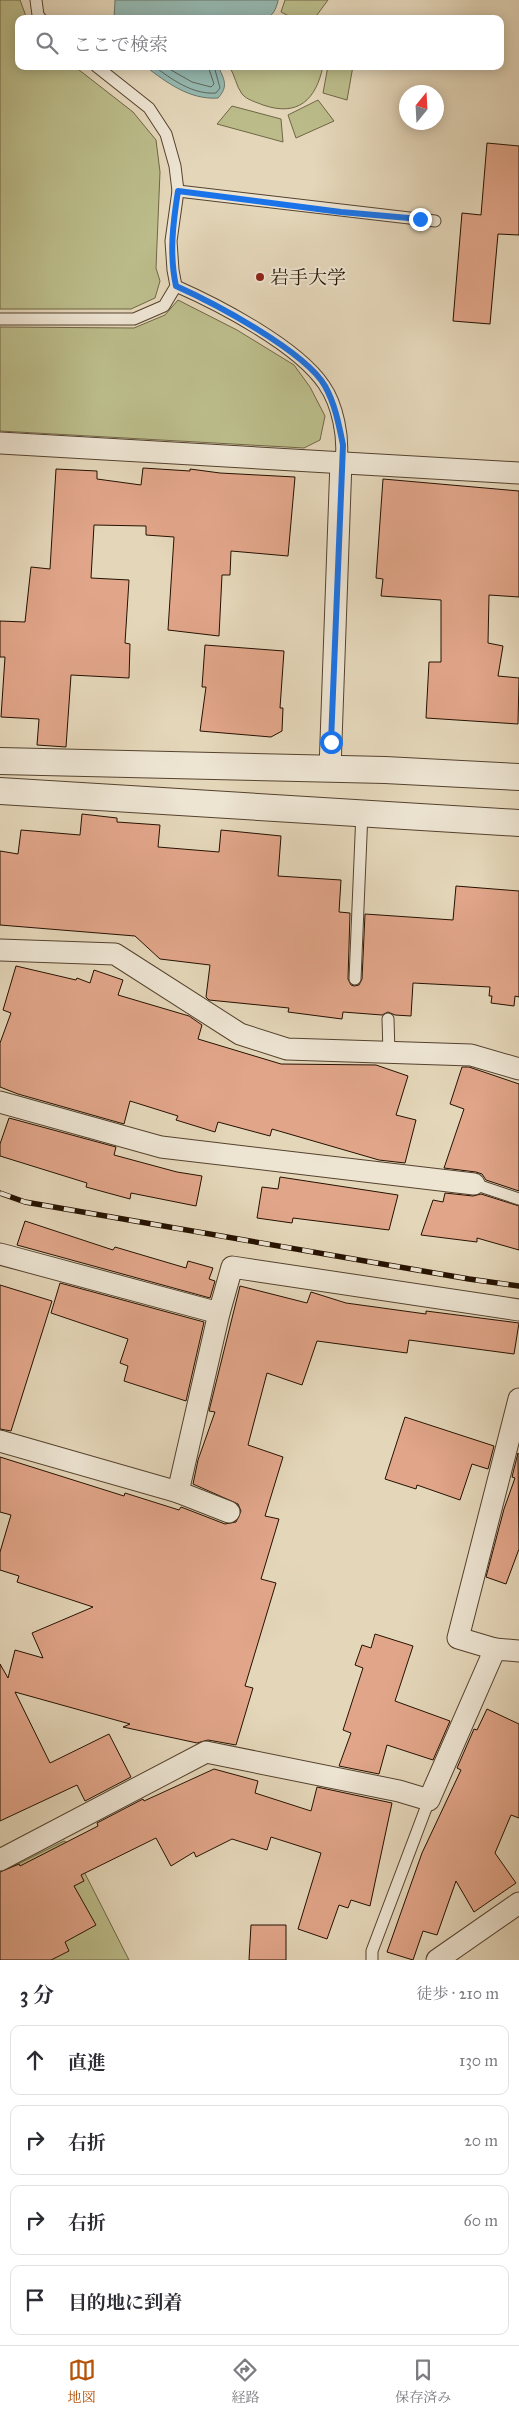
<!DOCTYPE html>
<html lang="ja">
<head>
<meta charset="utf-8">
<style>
  :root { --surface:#fff; --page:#f7f7f7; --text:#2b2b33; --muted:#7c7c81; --line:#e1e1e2; --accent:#b45309 }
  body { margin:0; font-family:"IM FELL Great Primer","Noto Serif JP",serif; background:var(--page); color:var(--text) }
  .compass { position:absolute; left:399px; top:85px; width:45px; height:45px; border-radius:50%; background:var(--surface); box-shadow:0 2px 12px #0003; rotate:18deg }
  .stop { position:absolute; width:15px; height:15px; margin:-11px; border:4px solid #1a73e8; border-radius:50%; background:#fff }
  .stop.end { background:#1a73e8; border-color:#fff; box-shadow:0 1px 5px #0008 }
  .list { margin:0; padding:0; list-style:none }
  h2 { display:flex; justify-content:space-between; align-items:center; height:65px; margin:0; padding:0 20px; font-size:21px }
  h2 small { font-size:16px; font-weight:400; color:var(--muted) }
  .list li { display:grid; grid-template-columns:32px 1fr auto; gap:15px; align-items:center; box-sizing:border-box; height:70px; margin:0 10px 10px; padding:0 10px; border:1px solid var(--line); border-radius:10px }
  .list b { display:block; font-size:19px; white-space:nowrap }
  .list em { font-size:16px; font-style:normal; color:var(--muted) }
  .icon { flex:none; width:28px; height:28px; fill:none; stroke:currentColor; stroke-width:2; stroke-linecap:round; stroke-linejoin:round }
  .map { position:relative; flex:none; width:519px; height:1960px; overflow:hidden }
  .search { position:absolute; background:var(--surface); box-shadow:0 2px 12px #0003; left:15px; right:15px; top:15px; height:55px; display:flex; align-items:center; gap:12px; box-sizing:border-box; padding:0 18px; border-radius:10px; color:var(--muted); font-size:19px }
  .sheet { height:385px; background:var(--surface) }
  nav { display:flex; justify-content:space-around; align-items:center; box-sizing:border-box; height:70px; border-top:1px solid var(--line); background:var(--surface); font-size:14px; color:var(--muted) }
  nav a { display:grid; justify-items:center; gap:2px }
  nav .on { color:var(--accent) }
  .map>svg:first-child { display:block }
  .green { fill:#bbbc8a; stroke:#706645 }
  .water { fill:#95b9b2; stroke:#68766b }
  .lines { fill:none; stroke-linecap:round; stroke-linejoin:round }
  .shore { stroke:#5d6559; stroke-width:1 }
  .building { fill:#e1a589; stroke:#251100 }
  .service-casing { stroke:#55422e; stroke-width:13 }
  .minor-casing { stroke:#55422e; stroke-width:23 }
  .tertiary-casing { stroke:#55422e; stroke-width:28 }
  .service { stroke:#ede4d2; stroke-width:11 }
  .minor { stroke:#ede4d2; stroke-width:21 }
  .tertiary { stroke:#ede4d2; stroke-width:26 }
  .rail-casing { stroke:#251100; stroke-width:5.5 }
  .rail { stroke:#ede4d2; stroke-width:4; stroke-dasharray:11; stroke-linecap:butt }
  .route { stroke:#1a73e8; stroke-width:6 }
  .poi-dot { fill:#8f2418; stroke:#ede4d2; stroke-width:2 }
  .labels { text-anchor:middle; stroke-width:4; stroke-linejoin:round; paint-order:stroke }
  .poi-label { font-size:19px; fill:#251100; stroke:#ede4d2; text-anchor:start }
</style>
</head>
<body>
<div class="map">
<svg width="519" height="1960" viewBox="0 0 519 1960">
  <rect width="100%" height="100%" fill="#e4d6b9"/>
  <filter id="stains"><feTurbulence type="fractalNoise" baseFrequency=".004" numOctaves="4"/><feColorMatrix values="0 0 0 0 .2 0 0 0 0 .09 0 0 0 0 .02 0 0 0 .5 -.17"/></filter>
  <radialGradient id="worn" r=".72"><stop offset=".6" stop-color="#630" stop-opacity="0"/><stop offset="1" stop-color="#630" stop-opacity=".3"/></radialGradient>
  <g class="green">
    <polygon points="0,0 20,0 27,19 19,19 19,66 74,66 133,112 156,140 160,172 156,268 160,281 155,298 131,309 0,309"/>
    <polygon points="285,0 328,0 314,19 295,19 281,12"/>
    <path d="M229 66H323C316 100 298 117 263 105 256 102 247 100 242 94 236 86 235 75 229 66Z"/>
    <polygon points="328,66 353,66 347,100 323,93"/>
    <polygon points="318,100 334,121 296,138 288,115"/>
    <polygon points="232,106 281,119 283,142 217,124"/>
    <polygon points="178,300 237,330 294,365 310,387 325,416 320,440 304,448 0,431 0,327 134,328 165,315"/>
    <polygon points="64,1841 70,1844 129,1960 0,1960 0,1873"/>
  </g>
  <g class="water">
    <path d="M115 0H278V1C276 9 273 16 265 19H114Z"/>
    <path d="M145 66H218C224 79 229 86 218 98 190 100 167 83 145 66Z"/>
  </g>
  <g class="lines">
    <g class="shore">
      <path d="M154 66C171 79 193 95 216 93L220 88 214 66"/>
      <polyline points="164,66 192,82 211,87 214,84 208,66"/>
    </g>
  </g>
  <g class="building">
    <polygon points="487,143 519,146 519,235 498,234 490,324 453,321 462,213 481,215"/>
    <polygon points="143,468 190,471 190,469 220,473 295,477 288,556 231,551 230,575 222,575 219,636 168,630 174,537 146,535 146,526 94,525 91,578 129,580 125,643 130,644 129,678 71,675 66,747 37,745 39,719 1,717 5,657 0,657 0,621 25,622 31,567 50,569 56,469 97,471 97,479 141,485"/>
    <polygon points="383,479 519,491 519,597 489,595 488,643 503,646 498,676 519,678 518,724 426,718 429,662 441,662 441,600 381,596 383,579 376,578"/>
    <polygon points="205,645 284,651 280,708 283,708 282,731 271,737 200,731 206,687 202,687"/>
    <polygon points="82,814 117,818 117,822 160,825 158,847 219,852 221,830 281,836 278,876 341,880 339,912 350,913 348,979 351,985 354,986 359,985 362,979 365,914 453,920 456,886 519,891 519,997 515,996 514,1006 491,1003 492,996 489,996 490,987 413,983 411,1016 395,1015 388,1012 382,1015 343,1012 342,1019 288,1012 289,1008 209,1000 206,997 210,965 160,959 135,936 0,925 0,851 18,854 21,830 80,835"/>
    <polygon points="16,966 76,980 77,978 90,983 94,970 123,980 118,995 189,1016 202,1025 198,1039 281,1064 376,1065 408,1076 396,1115 416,1120 405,1163 379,1160 272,1129 270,1136 218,1122 215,1132 176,1120 178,1116 130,1101 124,1124 18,1094 0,1087 0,1043 11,1013 3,1010"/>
    <polygon points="462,1067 469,1067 519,1084 519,1191 486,1180 482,1174 476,1172 444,1168 464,1109 450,1104"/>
    <polygon points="9,1118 116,1147 114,1155 177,1172 202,1176 196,1206 131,1193 130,1199 86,1187 87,1183 0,1156 0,1144"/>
    <polygon points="280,1177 398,1195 389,1230 293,1218 292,1223 257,1218 262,1187 278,1189"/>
    <polygon points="445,1193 473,1196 481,1194 519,1206 519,1250 477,1238 477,1242 421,1235 433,1200 443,1202"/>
    <polygon points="25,1221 113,1250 115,1247 186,1268 188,1261 213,1268 209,1279 215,1281 210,1298 17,1245"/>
    <polygon points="60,1283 204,1322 186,1401 124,1381 128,1366 120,1363 128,1339 51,1313"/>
    <polygon points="0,1285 52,1301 11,1431 0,1429"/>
    <polygon points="240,1286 307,1303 311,1292 346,1303 426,1314 426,1311 519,1323 514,1354 409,1340 407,1353 317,1341 302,1385 267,1373 248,1445 283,1457 265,1516 279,1519 261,1579 276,1583 245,1686 253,1688 236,1745 208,1740 197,1743 123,1727 130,1724 15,1692 50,1763 109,1734 131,1777 85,1801 77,1785 0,1821 0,1664 8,1678 15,1650 43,1658 32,1633 93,1607 17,1582 19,1576 0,1570 0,1552 11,1515 0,1512 0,1457 124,1496 125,1493 179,1510 181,1507 225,1524 236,1522 241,1511 238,1504 193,1484 198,1460 215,1412 209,1411"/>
    <polygon points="405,1417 494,1446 488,1469 472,1464 460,1500 417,1485 416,1489 385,1479"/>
    <polygon points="518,1453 519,1549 506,1584 486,1577 504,1509 515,1478 512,1477"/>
    <polygon points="375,1634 413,1646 395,1701 450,1721 433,1760 387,1745 379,1774 339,1766 351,1733 343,1730 363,1668 355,1665 362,1645 371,1648"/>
    <polygon points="487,1709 519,1724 519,1818 511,1815 495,1853 516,1883 474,1912 456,1881 437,1935 423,1931 413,1960 387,1952 422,1853 461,1770 457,1768 474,1729 477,1730"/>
    <polygon points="214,1769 258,1781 255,1793 311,1811 317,1787 392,1803 370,1906 351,1900 348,1908 339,1905 327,1939 298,1929 321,1853 271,1837 267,1850 232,1839 196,1857 194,1852 171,1866 156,1838 81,1875 84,1881 74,1886 96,1925 65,1942 69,1951 51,1960 0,1960 0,1872 19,1864 20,1866 98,1826 97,1823 143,1799 144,1801"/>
    <polygon points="251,1925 286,1925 286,1960 249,1960"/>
  </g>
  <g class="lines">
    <g class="service-casing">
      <g id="service">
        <polyline points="36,0 38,15 41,19"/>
        <path d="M96 66 149 108 166 134 175 166 178 191 171 241 173 270 176 286C219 305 298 346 324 385 338 405 344 438 341 461"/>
        <polyline points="178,191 435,221"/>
        <polyline points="0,319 134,319 164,306 176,286"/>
        <polyline points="355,979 362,812"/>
        <polyline points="388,1019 389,1053"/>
        <polyline points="474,1184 519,1199"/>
        <polyline points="372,1960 372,1951 429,1800"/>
      </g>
    </g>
    <g class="minor-casing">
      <g id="minor">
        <polyline points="0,443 519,473"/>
        <polyline points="330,769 341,461"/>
        <polyline points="0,950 115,954 240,1034 287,1049 471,1055 519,1069"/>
        <polyline points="0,1102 161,1147 474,1184"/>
        <polyline points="0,1254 219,1313 232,1267 519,1310"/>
        <polyline points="0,1441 178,1492 229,1512"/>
        <polyline points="178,1492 219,1313"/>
        <polyline points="495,1649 458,1638 519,1399"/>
        <polyline points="0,1860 206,1752 399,1791 429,1800 495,1649 519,1651"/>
        <polyline points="437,1960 519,1903"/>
      </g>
    </g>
    <g class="tertiary-casing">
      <g id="tertiary">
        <polyline points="0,761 385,770 519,777"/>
        <polyline points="0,791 519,823"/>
      </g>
    </g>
    <use href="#service" class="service"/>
    <use href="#minor" class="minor"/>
    <use href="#tertiary" class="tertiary"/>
    <g class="rail-casing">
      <polyline id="rail" points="0,1193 25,1202 469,1279 519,1286"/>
    </g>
    <use href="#rail" class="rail"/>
  </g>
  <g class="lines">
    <path class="route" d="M331 742 343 445C339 425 335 404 325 386 305 351 214 303 176 286 169 254 173 223 178 191L341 212 420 219"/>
  </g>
  <circle class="poi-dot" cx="260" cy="277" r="5"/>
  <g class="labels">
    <g class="poi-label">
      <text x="270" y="284">岩手大学</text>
    </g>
  </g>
  <rect width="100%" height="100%" filter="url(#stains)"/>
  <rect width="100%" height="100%" fill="url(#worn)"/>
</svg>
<svg class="compass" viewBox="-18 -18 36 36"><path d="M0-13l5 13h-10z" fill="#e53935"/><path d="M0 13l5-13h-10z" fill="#7c7c81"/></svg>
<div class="stop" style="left:331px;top:742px"></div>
<div class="stop end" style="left:420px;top:219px"></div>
<div class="search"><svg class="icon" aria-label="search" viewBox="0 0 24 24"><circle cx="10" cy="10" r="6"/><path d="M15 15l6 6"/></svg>ここで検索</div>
</div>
<section class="sheet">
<h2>3 分<small>徒歩 · 210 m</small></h2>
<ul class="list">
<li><svg class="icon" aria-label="ahead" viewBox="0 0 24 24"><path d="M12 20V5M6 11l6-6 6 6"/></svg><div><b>直進</b></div><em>130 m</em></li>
<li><svg class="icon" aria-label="right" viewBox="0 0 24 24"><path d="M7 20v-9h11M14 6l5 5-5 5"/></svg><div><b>右折</b></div><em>20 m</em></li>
<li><svg class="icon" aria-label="right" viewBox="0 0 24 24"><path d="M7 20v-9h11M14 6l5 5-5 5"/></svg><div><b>右折</b></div><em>60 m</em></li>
<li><svg class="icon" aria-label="arrive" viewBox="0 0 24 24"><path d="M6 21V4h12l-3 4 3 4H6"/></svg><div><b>目的地に到着</b></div></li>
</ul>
</section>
<nav>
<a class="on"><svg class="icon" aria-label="map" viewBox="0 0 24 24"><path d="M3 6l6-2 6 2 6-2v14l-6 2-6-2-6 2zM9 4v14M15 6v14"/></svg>地図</a>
<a><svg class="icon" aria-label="directions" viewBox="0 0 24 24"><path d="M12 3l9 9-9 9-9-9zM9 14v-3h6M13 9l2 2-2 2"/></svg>経路</a>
<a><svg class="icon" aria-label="saved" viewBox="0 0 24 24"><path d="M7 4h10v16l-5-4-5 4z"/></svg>保存済み</a>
</nav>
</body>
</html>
